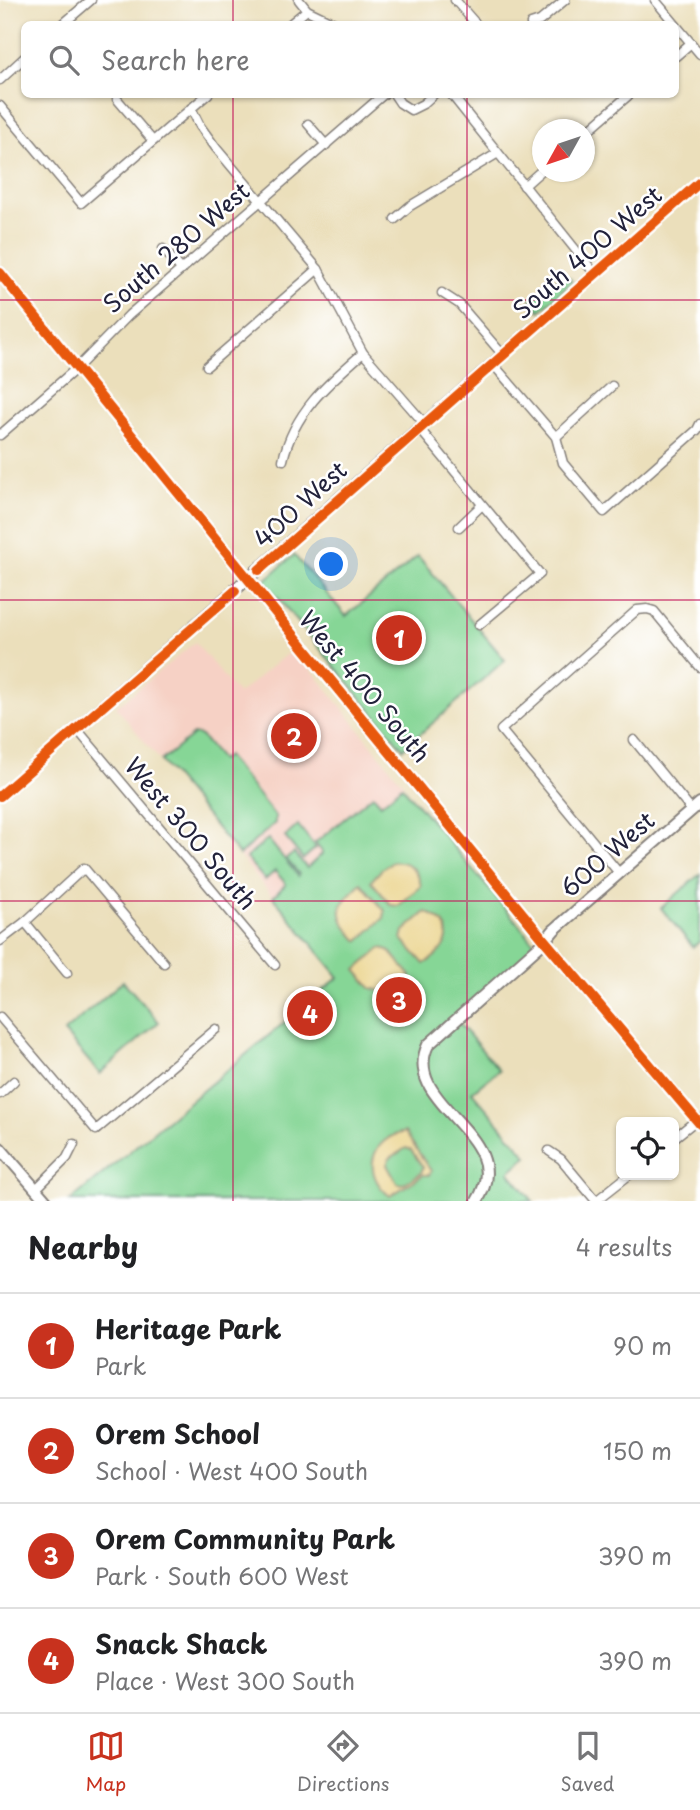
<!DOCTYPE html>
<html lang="en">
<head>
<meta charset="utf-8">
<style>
  :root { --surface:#fff; --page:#f6f6f6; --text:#202124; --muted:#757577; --line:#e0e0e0; --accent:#c8321e }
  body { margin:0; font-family:"Playpen Sans",sans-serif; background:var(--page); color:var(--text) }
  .controls { position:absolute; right:21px; bottom:21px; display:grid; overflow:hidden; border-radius:10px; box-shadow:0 2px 5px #0004 }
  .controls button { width:63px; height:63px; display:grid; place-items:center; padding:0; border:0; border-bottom:2px solid var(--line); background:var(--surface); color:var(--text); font:35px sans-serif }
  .compass { position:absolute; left:532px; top:119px; width:63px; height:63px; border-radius:50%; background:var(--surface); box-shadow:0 2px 5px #0004; rotate:230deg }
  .you { position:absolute; left:332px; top:565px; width:24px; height:24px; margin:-18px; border:5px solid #fff; border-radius:50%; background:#1a73e8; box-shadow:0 0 0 10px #1a73e833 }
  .badge { display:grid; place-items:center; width:46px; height:46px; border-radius:50%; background:var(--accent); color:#fff; font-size:23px; font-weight:700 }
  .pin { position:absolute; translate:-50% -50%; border:4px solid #fff; box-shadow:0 2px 7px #0006 }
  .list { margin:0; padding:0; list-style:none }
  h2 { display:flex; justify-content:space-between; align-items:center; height:91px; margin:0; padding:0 28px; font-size:30px }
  h2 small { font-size:23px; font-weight:400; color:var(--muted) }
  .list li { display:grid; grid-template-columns:46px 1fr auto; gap:21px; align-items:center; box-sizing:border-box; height:105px; padding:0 28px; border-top:2px solid var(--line) }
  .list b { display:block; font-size:26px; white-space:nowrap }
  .list p { margin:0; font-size:23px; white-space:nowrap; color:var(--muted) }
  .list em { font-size:23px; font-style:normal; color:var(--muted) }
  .icon { flex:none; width:38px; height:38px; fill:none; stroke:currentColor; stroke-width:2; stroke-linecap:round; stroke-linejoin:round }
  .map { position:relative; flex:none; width:700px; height:1201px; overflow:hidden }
  .search { position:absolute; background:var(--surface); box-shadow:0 2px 5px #0004; left:21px; right:21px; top:21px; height:77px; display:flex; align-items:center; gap:18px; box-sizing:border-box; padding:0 24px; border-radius:10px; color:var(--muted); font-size:26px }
  .sheet { height:511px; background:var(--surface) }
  nav { display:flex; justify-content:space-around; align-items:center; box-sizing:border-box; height:98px; border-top:2px solid var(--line); background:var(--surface); font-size:19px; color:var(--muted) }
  nav a { display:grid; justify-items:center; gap:4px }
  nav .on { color:var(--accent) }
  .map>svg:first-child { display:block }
  .built { fill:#f6d1c5 }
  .green { fill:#86d696; stroke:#547c68; stroke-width:2 }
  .sand { fill:#eeda9e; stroke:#887e6c; stroke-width:2; fill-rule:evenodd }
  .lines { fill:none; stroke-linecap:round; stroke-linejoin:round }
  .street-casing { stroke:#86807b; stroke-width:11 }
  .secondary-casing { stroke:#86807b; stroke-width:14 }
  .street { stroke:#fff; stroke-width:8 }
  .secondary { stroke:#fff; stroke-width:10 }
  .cycleway-casing { stroke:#fff; stroke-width:15 }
  .cycleway { stroke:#e8590c; stroke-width:10 }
  .grid { fill:none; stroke:#c2185b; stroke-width:2; stroke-opacity:0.55 }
  .labels { text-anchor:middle; stroke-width:5; stroke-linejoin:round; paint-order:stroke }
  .street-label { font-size:24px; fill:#22223b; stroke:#fff }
</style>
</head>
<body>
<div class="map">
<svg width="700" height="1201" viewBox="0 0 700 1201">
  <rect width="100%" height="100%" fill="#fff"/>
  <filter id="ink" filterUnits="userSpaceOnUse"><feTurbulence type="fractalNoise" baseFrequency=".0143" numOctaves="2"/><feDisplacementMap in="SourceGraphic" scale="14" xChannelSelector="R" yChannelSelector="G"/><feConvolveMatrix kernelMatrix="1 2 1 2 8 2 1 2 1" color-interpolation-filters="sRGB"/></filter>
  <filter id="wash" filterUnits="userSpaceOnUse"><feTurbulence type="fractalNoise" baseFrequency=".00686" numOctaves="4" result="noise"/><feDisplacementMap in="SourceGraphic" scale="28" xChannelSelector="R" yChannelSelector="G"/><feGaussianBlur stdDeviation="1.57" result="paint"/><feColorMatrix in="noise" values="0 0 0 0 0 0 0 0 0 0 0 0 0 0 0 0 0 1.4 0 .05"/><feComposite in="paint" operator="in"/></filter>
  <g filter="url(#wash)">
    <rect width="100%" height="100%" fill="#ebdfbb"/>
    <polygon class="built" points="195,642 238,694 294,648 404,785 273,897 116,707"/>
    <g class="green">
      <polygon points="562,276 570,278 572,281 540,311 531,300"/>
      <polygon points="294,555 346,616 418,556 505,660 403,749 264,581"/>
      <polygon points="194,734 201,736 221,760 227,756 275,816 275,823 239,855 161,761"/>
      <polygon points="402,786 538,947 459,1023 499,1070 472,1092 527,1156 509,1172 533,1201 70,1201 339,977 273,897 286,884 275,871 265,880 246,858 268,839 298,876 299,874 286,859 294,853 307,868 323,853 315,843 373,795 381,804"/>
      <polygon points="298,825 316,848 303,859 285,837"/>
      <polygon points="700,874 700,941 693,947 661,908"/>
      <polygon points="123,981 159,1022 100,1074 64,1032"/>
    </g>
    <g class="sand">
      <path d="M392 862C408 860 418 870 421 886L398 906 391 905 371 881 382 869Z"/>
      <path d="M361 883 385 911 384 918 358 941C334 914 335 907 361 883Z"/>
      <path d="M426 912C460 926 449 949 424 964L402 939 404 931Z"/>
      <polygon points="381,948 389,950 411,976 398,988 387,993 371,988 356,970"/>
      <path d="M405 1132 431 1171 429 1175H423L390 1196C361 1174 370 1138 405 1132ZM406 1148 411 1150 423 1167 421 1173 403 1184 397 1183 387 1165 389 1159Z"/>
    </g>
  </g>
  <g filter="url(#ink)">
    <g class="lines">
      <g class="street-casing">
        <g id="street">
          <polyline points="299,0 307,10 336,24"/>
          <polyline points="455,0 476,24"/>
          <polyline points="655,0 700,54"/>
          <polyline points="63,24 91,0"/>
          <polyline points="290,24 307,10"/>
          <polyline points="531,24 540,21 565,0"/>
          <polyline points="676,56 691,43"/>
          <polyline points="0,80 24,58"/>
          <polyline points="394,94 400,103 411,110 423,104 434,94"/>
          <polyline points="451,94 595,274"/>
          <polyline points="117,99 153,141"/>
          <polyline points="0,106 81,203 208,94"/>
          <polyline points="191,108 200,126 216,148 318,269 363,353 424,423"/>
          <polyline points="308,124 326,145"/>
          <polyline points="584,134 630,94"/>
          <polyline points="524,186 542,170"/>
          <polyline points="395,219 410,206 498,153"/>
          <polyline points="163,249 182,270"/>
          <polyline points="442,293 459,304 503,355"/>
          <polyline points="493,364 556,437 563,463 604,512 697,430 700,424"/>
          <polyline points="207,366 318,269"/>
          <polyline points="419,428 540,574 479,625"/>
          <polyline points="0,435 78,367 129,315 384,94"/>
          <polyline points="556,437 612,386"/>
          <path d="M283 460C294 412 327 384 363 353"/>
          <polyline points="459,527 482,505"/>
          <polyline points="76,728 275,965"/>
          <polyline points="634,740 692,811"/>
          <polyline points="619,873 501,730 637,610 647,609 654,611 700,667"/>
          <polyline points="25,922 67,973"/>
          <polyline points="0,941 25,922 84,868 164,963"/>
          <polyline points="0,1017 96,1130 216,1029"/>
          <polyline points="0,1094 14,1081"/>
          <polyline points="674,1138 699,1118"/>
          <polyline points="549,1151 561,1159 596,1201"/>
          <polyline points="36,1189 67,1158 74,1144"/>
          <polyline points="596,1201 629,1175"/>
        </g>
      </g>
      <g class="secondary-casing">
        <g id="secondary">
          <polyline points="0,273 305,649 545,941 700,1124"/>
          <polyline points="0,796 700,182"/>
          <polyline points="0,1148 46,1201"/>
          <path d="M477 1201C519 1135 399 1105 428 1045L545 941 554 930 700 803"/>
        </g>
      </g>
      <use href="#street" class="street"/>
      <use href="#secondary" class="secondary"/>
      <g class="cycleway-casing">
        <g id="cycleway">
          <polyline points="0,273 305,649 545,941 700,1124"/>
          <polyline points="259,570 700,182"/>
          <polyline points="0,796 235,591"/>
        </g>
      </g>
      <use href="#cycleway" class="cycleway"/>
    </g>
  </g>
  <path class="grid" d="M233 0V24M467 0V24M233 94V1201M467 94V1201M0 300H700M0 600H700M0 901H700"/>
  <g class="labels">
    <g class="street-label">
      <text transform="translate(177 248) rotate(-41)" y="8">South 280 West</text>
      <text transform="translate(588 253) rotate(-41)" y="8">South 400 West</text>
      <text transform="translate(301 505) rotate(-42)" y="8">400 West</text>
      <text transform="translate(364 687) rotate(50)" y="8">West 400 South</text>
      <text transform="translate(190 834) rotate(50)" y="8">West 300 South</text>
      <text transform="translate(608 855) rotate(-41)" y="8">600 West</text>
    </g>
  </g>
</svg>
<div class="controls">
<button><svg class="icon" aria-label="locate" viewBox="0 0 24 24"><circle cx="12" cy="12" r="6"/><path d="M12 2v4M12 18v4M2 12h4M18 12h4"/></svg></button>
</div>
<svg class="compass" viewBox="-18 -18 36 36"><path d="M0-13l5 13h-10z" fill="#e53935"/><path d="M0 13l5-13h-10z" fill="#757577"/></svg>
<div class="you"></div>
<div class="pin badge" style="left:399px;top:638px">1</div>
<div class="pin badge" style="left:294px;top:736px">2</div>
<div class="pin badge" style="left:399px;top:1000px">3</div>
<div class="pin badge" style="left:310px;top:1013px">4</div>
<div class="search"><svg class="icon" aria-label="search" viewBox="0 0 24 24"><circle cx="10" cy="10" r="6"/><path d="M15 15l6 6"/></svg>Search here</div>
</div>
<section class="sheet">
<h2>Nearby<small>4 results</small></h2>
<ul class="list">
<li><span class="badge">1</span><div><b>Heritage Park</b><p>Park</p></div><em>90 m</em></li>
<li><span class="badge">2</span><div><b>Orem School</b><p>School · West 400 South</p></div><em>150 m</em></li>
<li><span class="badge">3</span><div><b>Orem Community Park</b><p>Park · South 600 West</p></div><em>390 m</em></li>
<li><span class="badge">4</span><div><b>Snack Shack</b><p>Place · West 300 South</p></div><em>390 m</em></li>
</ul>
</section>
<nav>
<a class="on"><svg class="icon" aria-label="map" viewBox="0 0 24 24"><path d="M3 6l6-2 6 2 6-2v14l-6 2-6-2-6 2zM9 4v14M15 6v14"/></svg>Map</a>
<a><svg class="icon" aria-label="directions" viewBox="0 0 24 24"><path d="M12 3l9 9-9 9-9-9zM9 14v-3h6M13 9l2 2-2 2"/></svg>Directions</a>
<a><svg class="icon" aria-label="saved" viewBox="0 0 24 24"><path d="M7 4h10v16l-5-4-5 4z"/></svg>Saved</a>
</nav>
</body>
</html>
